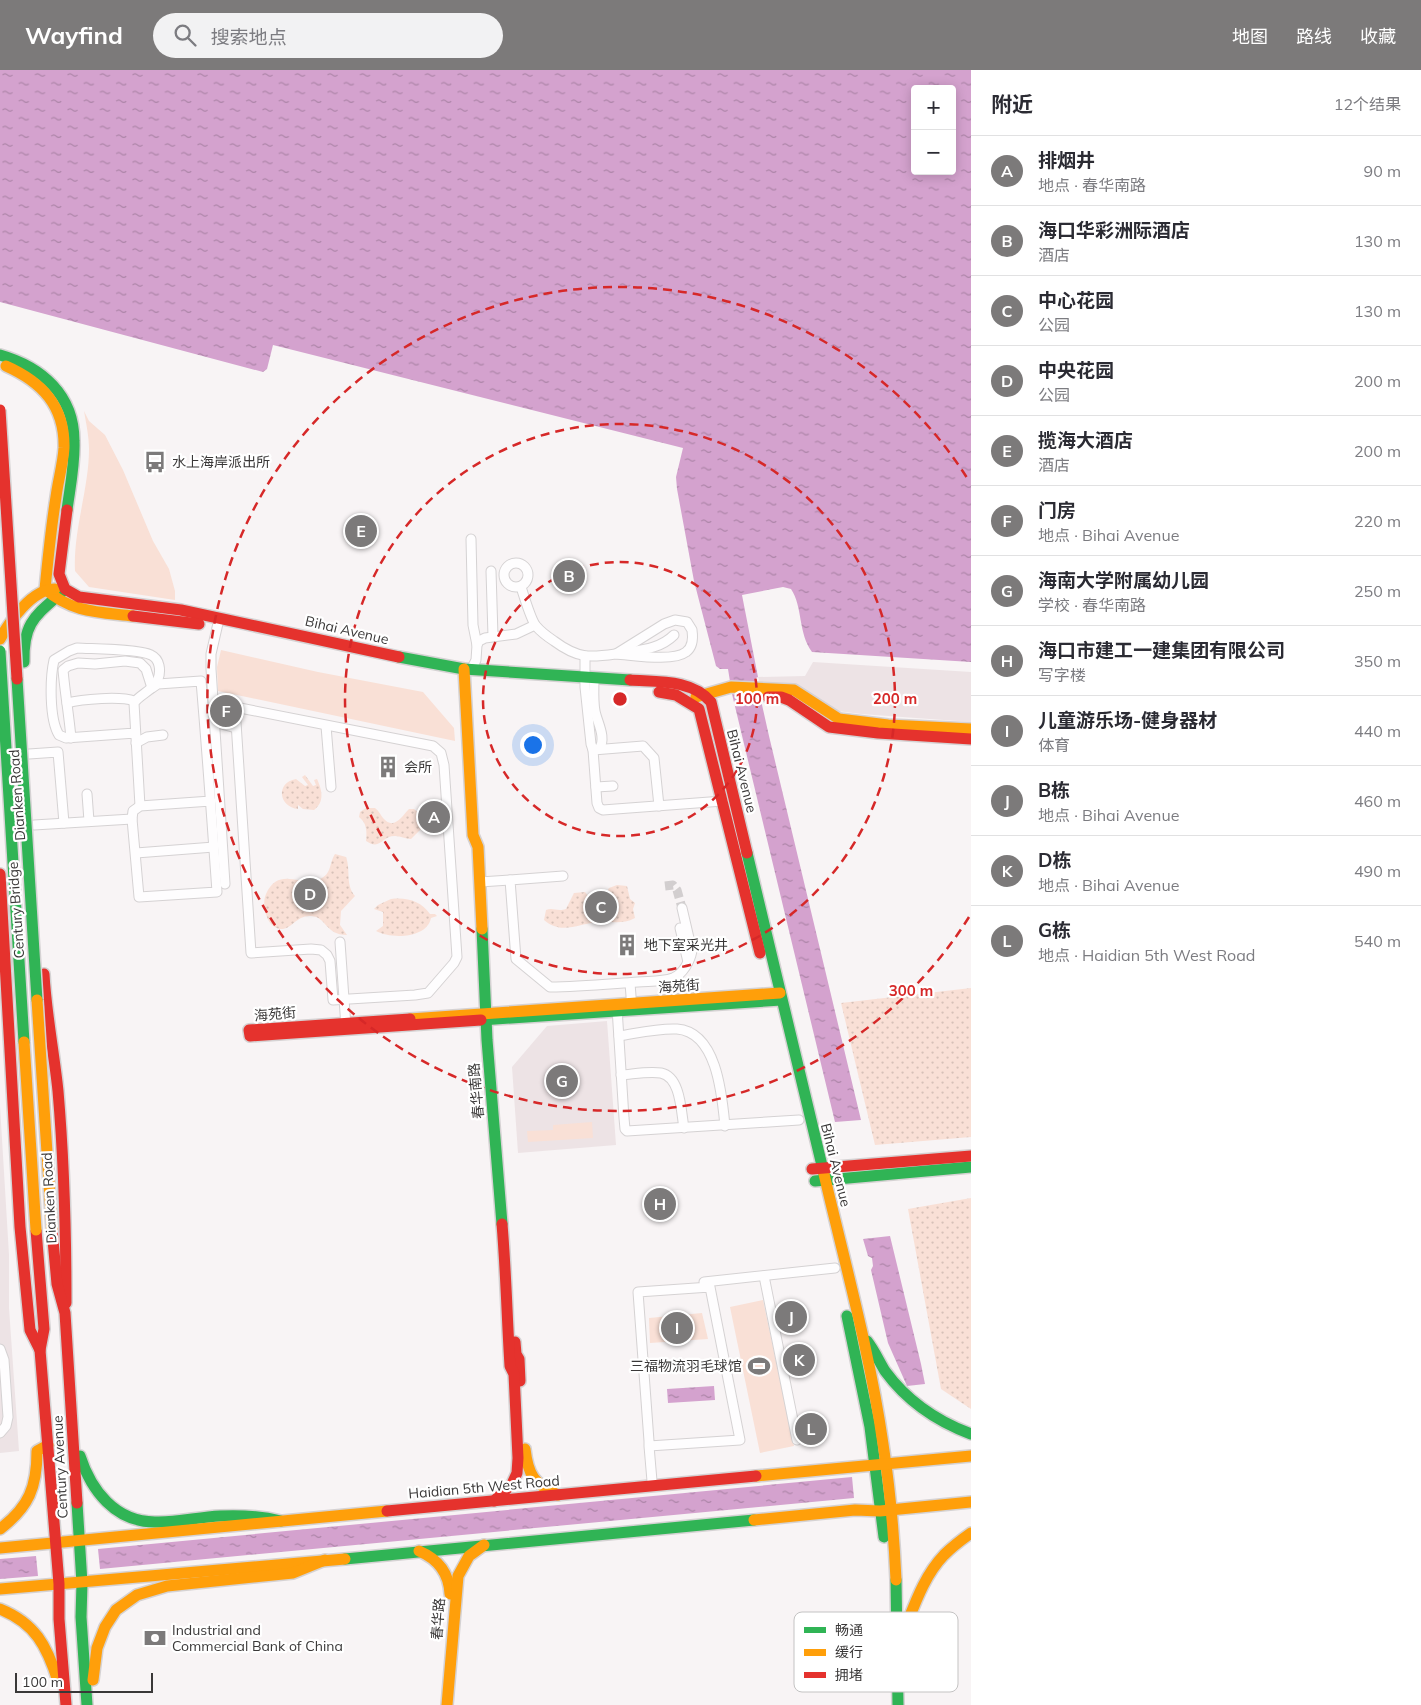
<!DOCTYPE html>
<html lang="zh">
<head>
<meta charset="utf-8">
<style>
  :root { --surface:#fff; --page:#f2f2f3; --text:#2b2b33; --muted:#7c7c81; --line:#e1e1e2; --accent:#7c7a7a }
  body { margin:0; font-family:Mulish,"Noto Sans SC",sans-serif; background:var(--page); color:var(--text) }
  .controls { position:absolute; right:15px; top:15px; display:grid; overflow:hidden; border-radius:5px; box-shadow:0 2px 12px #0003 }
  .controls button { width:45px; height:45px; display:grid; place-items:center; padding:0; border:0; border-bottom:1px solid var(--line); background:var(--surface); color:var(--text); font:25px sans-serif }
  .scale { position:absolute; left:15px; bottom:12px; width:138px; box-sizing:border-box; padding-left:5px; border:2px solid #3a3838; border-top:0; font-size:14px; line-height:18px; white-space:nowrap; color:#3a3838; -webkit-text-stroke:4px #fff; paint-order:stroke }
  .you { position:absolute; left:532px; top:674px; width:18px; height:18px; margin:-12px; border:4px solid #fff; border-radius:50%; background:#1a73e8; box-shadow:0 0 0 8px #1a73e833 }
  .badge { display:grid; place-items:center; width:32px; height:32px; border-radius:50%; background:var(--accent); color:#fff; font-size:16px; font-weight:700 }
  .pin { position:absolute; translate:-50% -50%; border:2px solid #fff; box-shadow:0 1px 5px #0006 }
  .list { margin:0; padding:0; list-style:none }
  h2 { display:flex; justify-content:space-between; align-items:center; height:65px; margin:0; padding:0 20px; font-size:21px }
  h2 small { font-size:16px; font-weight:400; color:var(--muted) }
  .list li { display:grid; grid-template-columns:32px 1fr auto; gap:15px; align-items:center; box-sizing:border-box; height:70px; padding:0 20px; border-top:1px solid var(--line) }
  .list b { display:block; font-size:19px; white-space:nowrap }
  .list p { margin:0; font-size:16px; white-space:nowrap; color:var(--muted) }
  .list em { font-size:16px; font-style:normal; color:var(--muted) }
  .icon { flex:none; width:28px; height:28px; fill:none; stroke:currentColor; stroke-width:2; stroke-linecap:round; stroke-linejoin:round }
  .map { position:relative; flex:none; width:971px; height:1635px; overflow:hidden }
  header { display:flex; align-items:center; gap:30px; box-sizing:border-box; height:70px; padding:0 25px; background:var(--accent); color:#fff }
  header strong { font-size:24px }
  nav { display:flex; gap:28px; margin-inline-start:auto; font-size:18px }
  .search { width:350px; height:45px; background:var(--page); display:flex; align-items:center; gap:12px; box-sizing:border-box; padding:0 18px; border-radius:28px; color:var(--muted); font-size:19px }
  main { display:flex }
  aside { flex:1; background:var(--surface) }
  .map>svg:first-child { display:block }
  .built { fill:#ede3e5 }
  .grass { fill:#f9e0d6 }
  .park { fill:url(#park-dots) }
  .water { fill:url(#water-ripples); fill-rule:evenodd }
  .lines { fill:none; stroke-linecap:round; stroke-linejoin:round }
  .street-tunnel { stroke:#d2cecf; stroke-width:9; stroke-dasharray:9 4.5; stroke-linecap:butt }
  .street-casing { stroke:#d5d2d3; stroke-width:11 }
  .fast-casing { stroke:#d5d2d3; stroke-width:14 }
  .slow-casing { stroke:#d5d2d3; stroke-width:14 }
  .jam-casing { stroke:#d5d2d3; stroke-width:14 }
  .street { stroke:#fefdfe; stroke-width:9 }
  .fast { stroke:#30b455; stroke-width:11 }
  .slow { stroke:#ff9f0a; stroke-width:11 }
  .jam { stroke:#e5322d; stroke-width:11 }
  .fast-bridge-casing { stroke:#d5d2d3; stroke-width:14; stroke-linecap:butt }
  .slow-bridge-casing { stroke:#d5d2d3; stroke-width:14; stroke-linecap:butt }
  .jam-bridge-casing { stroke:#d5d2d3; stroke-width:14; stroke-linecap:butt }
  .fast-bridge { stroke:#30b455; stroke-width:11 }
  .slow-bridge { stroke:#ff9f0a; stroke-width:11 }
  .jam-bridge { stroke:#e5322d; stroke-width:11 }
  .ring { fill:none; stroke:#d62828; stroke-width:2.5; stroke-dasharray:9 6 }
  .labels { text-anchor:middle; stroke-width:4.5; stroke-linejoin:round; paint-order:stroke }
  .poi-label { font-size:14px; fill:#3a3838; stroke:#fff; text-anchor:start }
  .street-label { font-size:14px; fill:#3a3838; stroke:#fff }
  .key { fill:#fff; stroke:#c4c3c3; stroke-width:1 }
  .key-label { font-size:14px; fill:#3a3838 }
  .centre { fill:#d62828; stroke:#fff; stroke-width:2.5 }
  .ring-label { font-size:15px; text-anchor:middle; font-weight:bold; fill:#d62828; stroke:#fff; stroke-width:4.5; stroke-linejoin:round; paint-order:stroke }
</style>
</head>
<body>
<header>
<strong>Wayfind</strong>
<div class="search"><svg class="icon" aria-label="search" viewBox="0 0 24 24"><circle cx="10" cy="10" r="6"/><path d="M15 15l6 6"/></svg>搜索地点</div>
<nav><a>地图</a><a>路线</a><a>收藏</a></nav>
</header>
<main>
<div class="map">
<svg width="971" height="1635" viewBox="0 0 971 1635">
  <defs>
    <pattern id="park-dots" width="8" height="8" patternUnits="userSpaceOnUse" patternTransform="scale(1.25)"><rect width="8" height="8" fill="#f9e0d6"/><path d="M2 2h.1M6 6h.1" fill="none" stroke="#d6c1b8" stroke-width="1.8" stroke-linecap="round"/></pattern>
    <pattern id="water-ripples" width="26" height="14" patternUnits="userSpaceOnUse" patternTransform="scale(1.25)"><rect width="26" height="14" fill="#d4a2ce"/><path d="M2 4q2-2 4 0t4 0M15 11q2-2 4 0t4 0" fill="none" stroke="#ad85a8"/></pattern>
  </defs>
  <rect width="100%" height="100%" fill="#f8f4f5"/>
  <g class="built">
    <polygon points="813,592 971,602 971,652 861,644 830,640 765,626 758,607 805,606"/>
    <polygon points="607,951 616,1075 518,1083 512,997 547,956"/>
    <polygon points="0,1036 9,1185 9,1238 19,1381 0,1383"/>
  </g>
  <g class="grass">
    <path d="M84 341 89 351 105 365 123 400 153 471 169 499 175 521V530L89 517 75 501C73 460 89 419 89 379 89 366 86 353 84 341Z"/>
    <polygon points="221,580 318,602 423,622 454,658 455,671 218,621 217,597"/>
    <polygon points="592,1052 593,1068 528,1072 527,1061 553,1060 553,1055"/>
    <polygon points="763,1230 794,1376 760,1383 730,1237"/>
    <polygon points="702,1243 708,1269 650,1273 649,1248"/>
  </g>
  <g class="park">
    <path d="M305 705 313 716 316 715 314 710 317 709C322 720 325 732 314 740L303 739 298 735V739C279 737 275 713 296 709L305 716 308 715 302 707Z"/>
    <path d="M366 738H375C379 741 380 744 383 748 394 761 402 746 409 739H414L420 744 422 758 411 769C405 769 401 766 395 766 381 766 381 781 366 771 367 762 367 753 359 747L360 742Z"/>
    <path d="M335 784 346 787C351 801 345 814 355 826L341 841 340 855 347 865C325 865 327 847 311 846 296 845 292 860 280 859 274 858 269 853 267 847 264 840 263 831 266 824 279 795 302 818 320 809 332 804 329 793 335 784Z"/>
    <path d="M617 815 627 816 630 829 635 833 633 839 635 848C622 855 611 851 597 852 579 854 561 865 544 850L546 840C553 837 557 842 566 839L574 823 585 822 592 831C604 834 604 827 609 818Z"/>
    <path d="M391 829C407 827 421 831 430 844H435L437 846 431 848C427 869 390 869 376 861L383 856V842L374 839 378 835Z"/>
    <polygon points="971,918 971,1067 875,1075 841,933"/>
    <polygon points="971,1128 971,1339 941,1319 908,1139"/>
  </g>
  <g class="water">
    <path d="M0 0H971V592L812 582C798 563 803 537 791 519L783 517 742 525 758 607 756 608 769 666 861 1050 835 1052 732 624 728 599H720L716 596 694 511 677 419 676 407 683 378 273 275 267 299 263 302 0 232ZM915 19H952V101H915Z"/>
    <polygon points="890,1166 921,1294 925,1314 907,1316 888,1273 871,1200 873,1196 872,1188 868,1186 863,1169"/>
    <polygon points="714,1316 715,1330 668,1333 667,1319"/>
    <polygon points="852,1407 854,1428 100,1499 98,1479"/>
    <polygon points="36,1486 38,1506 0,1509 0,1489"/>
  </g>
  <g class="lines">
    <polyline class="street-tunnel" points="665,816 673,815 677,820 682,838"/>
    <g class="street-casing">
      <g id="street">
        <polyline points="471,469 473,555 477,575"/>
        <circle cx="516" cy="505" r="12"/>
        <polyline points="491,501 493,566"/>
        <path d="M521 517C524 526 531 550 536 556 541 562 548 567 554 571 581 591 593 587 623 583 641 580 660 579 674 565"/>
        <polyline points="219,549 211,584 211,599 225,814"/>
        <path d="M675 550 687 552 692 560C693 567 693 577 686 582 673 592 633 585 616 584L664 554Z"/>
        <polyline points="585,586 585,617 591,674 593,680 597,733 599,738 603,740 616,739 723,731"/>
        <polyline points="471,600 476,590 477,575 479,571 485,568 516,564 535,555"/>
        <path d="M594 608C594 619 593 630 595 641 597 652 607 668 599 679L594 680"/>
        <path d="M67 633C82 629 121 626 134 631"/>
        <polygon points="235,637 433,676 441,683 444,695 457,887 454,893 428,923 415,925 333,930 330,891 327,885 321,880 311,879 251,883"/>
        <polyline points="214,652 236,658"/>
        <polyline points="326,656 331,717"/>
        <path d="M135 663 66 668 59 665C49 649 50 608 54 590L69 581 77 578C93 579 139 579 151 585 160 589 161 601 158 609 153 621 140 624 134 633L140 736"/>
        <path d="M71 668C69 645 65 623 63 600L68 596 78 593 95 594 125 591 140 593 146 599 152 618 158 614 201 611C207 681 212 751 217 822L139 827 132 749 133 741 140 736 211 731"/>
        <polyline points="136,673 147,667 163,665"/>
        <polyline points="593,680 643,676 654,688 659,736"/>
        <polyline points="29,684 58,682 64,753"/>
        <polyline points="596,717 613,716"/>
        <polyline points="87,724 89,751"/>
        <polyline points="34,755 132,749"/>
        <polyline points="136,783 214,777"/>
        <path d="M563 806 510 810 516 889 550 917C579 917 609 914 638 912 649 911 662 912 673 908 683 904 690 891 692 881L682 838"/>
        <polyline points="480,812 510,810"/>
        <polyline points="680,858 688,892"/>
        <polyline points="340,872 346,957"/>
        <polyline points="630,913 632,939"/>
        <polyline points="617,938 624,1048 625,1059 627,1061 799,1050"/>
        <path d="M619 966C638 963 658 958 677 959 717 962 722 1025 725 1056"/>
        <path d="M621 1005C634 1004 649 1001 661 1003 681 1007 681 1042 684 1058"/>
        <polyline points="764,1206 797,1370"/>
        <polyline points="704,1212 835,1198"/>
        <polyline points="0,1279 4,1290 8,1347 6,1356 0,1363"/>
        <polyline points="649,1376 740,1370 710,1217 638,1222 649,1371 649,1376 652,1411 652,1416"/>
      </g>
    </g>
    <g class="fast-casing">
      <g id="fast">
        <path d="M0 285C42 297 74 325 74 371 75 394 70 417 67 440"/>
        <polyline points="399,587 464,599 630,610"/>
        <path d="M24 592C23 553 35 546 62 522"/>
        <polyline points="747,783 824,1104"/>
        <polyline points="482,859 487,970 502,1154"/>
        <polyline points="481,950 781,930"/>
        <polyline points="815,1111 971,1097"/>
        <polyline points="847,1246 870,1357 884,1467"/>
        <path d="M867 1271C874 1280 879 1291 885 1301 907 1331 936 1351 971 1364"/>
        <path d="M80 1386C91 1420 115 1452 155 1452 176 1453 198 1447 220 1446 241 1445 261 1446 281 1451"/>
        <polyline points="77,1433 82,1513 81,1547 87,1635"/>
        <polyline points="345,1489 754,1450"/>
        <polyline points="896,1510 898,1635"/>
      </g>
    </g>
    <g class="slow-casing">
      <g id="slow">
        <path d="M6 296C42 312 65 336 64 378 63 394 58 411 56 427 51 458 48 488 45 519 72 543 99 542 133 546"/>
        <path d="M0 569C10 551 32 519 55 519"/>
        <polyline points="464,599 473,765 478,777 482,859"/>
        <polyline points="696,627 731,617 794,620 839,649 888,655 971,659"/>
        <polyline points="410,949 780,923"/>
        <path d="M824 1104C845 1194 870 1283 883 1374 890 1419 894 1465 896 1510"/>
        <path d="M525 1379C528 1405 534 1414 558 1425"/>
        <polyline points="756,1406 971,1386"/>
        <polyline points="754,1450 855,1440 880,1441 971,1432"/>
        <path d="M0 1459C29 1437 37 1417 37 1381L48 1375"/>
        <polyline points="0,1478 387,1441"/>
        <path d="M419 1481C438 1489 449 1503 450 1524"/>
        <polyline points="0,1519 345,1489"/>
        <path d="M0 1539C35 1553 47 1576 58 1611"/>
        <path d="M901 1568C913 1540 922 1508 944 1485 952 1477 961 1470 971 1463"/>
        <polyline points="93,1610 97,1578 105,1557 116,1540 137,1525 167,1516 293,1503 325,1490"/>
        <polyline points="447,1635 458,1506 469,1486 484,1475"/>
      </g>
    </g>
    <g class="jam-casing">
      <g id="jam">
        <polyline points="67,440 59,504 65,519 79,527 181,540 399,587"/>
        <polyline points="133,546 199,554"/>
        <path d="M630 610C657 612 692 609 711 632L747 783"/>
        <polyline points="659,622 676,625 699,639 760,883"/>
        <polyline points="768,627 781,627 789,630 829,657 878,663 971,669"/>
        <polyline points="0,804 20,1157 30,1260 40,1280"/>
        <path d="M44 904C46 943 54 982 58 1021 64 1091 66 1162 66 1233"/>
        <polyline points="410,949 249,960 250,966 481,950"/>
        <polyline points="812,1099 971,1086"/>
        <polyline points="52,1159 57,1214 65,1243 77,1433"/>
        <polyline points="36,1160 44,1259 40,1280 59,1514 59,1549 66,1635"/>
        <polyline points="515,1272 516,1284 519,1289 520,1311"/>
        <path d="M494 1431 512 1414 517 1403 518 1388 514 1304 510 1296C507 1249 506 1201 502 1154"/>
        <polyline points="387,1441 756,1406"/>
      </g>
    </g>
    <use href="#street" class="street"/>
    <use href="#fast" class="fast"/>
    <use href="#slow" class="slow"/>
    <use href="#jam" class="jam"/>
    <g class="fast-bridge-casing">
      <g id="fast-bridge">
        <polyline points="0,581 24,972"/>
        <polyline points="17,609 37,930"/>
      </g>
    </g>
    <g class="slow-bridge-casing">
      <g id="slow-bridge">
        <polyline points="37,930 52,1159"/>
        <polyline points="24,972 36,1160"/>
      </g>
    </g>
    <g class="jam-bridge-casing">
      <polyline id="jam-bridge" points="0,340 17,609"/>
    </g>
    <use href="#fast-bridge" class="fast-bridge"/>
    <use href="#slow-bridge" class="slow-bridge"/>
    <use href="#jam-bridge" class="jam-bridge"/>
  </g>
  <g class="ring">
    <circle cx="620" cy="629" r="137"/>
    <circle cx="620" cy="629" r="275"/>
    <path d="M969 847A412 412 0 1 1 969 411"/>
  </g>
  <defs>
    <g id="bus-bare" transform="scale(1.725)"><path d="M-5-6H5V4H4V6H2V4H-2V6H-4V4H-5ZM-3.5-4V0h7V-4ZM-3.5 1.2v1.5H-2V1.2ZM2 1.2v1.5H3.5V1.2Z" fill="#7c7a7a" stroke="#fff" stroke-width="2.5" paint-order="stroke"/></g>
    <g id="building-bare" transform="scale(1.725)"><path d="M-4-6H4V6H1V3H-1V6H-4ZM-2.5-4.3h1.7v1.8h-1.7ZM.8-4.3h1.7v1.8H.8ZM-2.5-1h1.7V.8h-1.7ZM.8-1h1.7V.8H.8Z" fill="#7c7a7a" stroke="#fff" stroke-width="2.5" paint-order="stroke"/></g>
    <g id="stadium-bare" transform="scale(1.725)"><path d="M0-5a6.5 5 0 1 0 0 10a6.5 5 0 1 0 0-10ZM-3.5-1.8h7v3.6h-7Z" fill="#7c7a7a" stroke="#fff" stroke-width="2.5" paint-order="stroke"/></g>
    <g id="bank-bare" transform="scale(1.725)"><path d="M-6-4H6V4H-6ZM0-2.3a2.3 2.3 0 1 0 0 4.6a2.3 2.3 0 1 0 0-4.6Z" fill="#7c7a7a" stroke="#fff" stroke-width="2.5" paint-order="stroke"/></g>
  </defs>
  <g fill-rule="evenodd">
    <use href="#bus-bare" x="155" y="392"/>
    <use href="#building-bare" x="388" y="697"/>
    <use href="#building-bare" x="627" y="875"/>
    <use href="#stadium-bare" x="759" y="1296"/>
    <use href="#bank-bare" x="155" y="1568"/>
  </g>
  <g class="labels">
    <g class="poi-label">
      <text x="172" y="397">水上海岸派出所</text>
      <text x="404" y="702">会所</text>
      <text x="644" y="880">地下室采光井</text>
      <text x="742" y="1301" text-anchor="end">三福物流羽毛球馆</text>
      <text x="172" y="1565">Industrial and<tspan x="172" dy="16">Commercial Bank of China</tspan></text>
    </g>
    <g class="street-label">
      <text transform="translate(347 560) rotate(13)" y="5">Bihai Avenue</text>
      <text transform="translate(742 701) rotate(76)" y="5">Bihai Avenue</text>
      <text transform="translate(17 725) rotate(-94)" y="5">Dianken Road</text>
      <text transform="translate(16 840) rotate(-94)" y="5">Century Bridge</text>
      <text transform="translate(679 916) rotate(-4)" y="5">海苑街</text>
      <text transform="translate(275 944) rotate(-5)" y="5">海苑街</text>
      <text transform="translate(476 1021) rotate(-95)" y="5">春华南路</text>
      <text transform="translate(836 1095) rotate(76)" y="5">Bihai Avenue</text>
      <text transform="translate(49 1128) rotate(-93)" y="5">Dianken Road</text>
      <text transform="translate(60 1397) rotate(-93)" y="5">Century Avenue</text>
      <text transform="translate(484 1417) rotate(-5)" y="5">Haidian 5th West Road</text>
      <text transform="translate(438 1549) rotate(-86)" y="5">春华路</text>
    </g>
  </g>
  <rect x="794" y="1542" width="164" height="80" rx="8" class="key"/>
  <rect x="804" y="1557" width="22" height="6" fill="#30b455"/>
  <rect x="804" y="1579" width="22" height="7" fill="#ff9f0a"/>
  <rect x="804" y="1602" width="22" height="6" fill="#e5322d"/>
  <g class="key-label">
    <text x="835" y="1565">畅通</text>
    <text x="835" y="1587">缓行</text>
    <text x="835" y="1610">拥堵</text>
  </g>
  <circle cx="620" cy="629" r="8" class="centre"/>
  <g class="ring-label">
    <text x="757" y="634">100 m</text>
    <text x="895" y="634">200 m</text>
    <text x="911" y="926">300 m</text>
  </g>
</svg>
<div class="controls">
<button>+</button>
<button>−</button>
</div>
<div class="scale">100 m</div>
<div class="you"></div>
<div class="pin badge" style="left:434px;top:747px">A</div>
<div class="pin badge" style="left:569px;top:506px">B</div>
<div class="pin badge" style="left:601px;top:837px">C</div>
<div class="pin badge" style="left:310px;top:824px">D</div>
<div class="pin badge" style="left:361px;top:461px">E</div>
<div class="pin badge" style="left:226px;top:641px">F</div>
<div class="pin badge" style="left:562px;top:1011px">G</div>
<div class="pin badge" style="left:660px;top:1134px">H</div>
<div class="pin badge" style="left:677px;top:1258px">I</div>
<div class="pin badge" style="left:791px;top:1247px">J</div>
<div class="pin badge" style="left:799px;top:1290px">K</div>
<div class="pin badge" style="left:811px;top:1359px">L</div>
</div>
<aside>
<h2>附近<small>12个结果</small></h2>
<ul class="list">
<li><span class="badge">A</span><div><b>排烟井</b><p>地点 · 春华南路</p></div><em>90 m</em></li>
<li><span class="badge">B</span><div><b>海口华彩洲际酒店</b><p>酒店</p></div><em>130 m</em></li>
<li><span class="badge">C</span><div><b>中心花园</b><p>公园</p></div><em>130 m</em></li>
<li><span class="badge">D</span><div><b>中央花园</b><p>公园</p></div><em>200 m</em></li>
<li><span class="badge">E</span><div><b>揽海大酒店</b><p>酒店</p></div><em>200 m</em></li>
<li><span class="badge">F</span><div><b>门房</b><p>地点 · Bihai Avenue</p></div><em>220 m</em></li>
<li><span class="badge">G</span><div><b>海南大学附属幼儿园</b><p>学校 · 春华南路</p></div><em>250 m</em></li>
<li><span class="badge">H</span><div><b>海口市建工一建集团有限公司</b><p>写字楼</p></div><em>350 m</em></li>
<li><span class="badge">I</span><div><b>儿童游乐场-健身器材</b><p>体育</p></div><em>440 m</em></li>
<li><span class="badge">J</span><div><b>B栋</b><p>地点 · Bihai Avenue</p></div><em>460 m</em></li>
<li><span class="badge">K</span><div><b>D栋</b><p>地点 · Bihai Avenue</p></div><em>490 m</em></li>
<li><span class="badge">L</span><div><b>G栋</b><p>地点 · Haidian 5th West Road</p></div><em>540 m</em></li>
</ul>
</aside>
</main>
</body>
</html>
